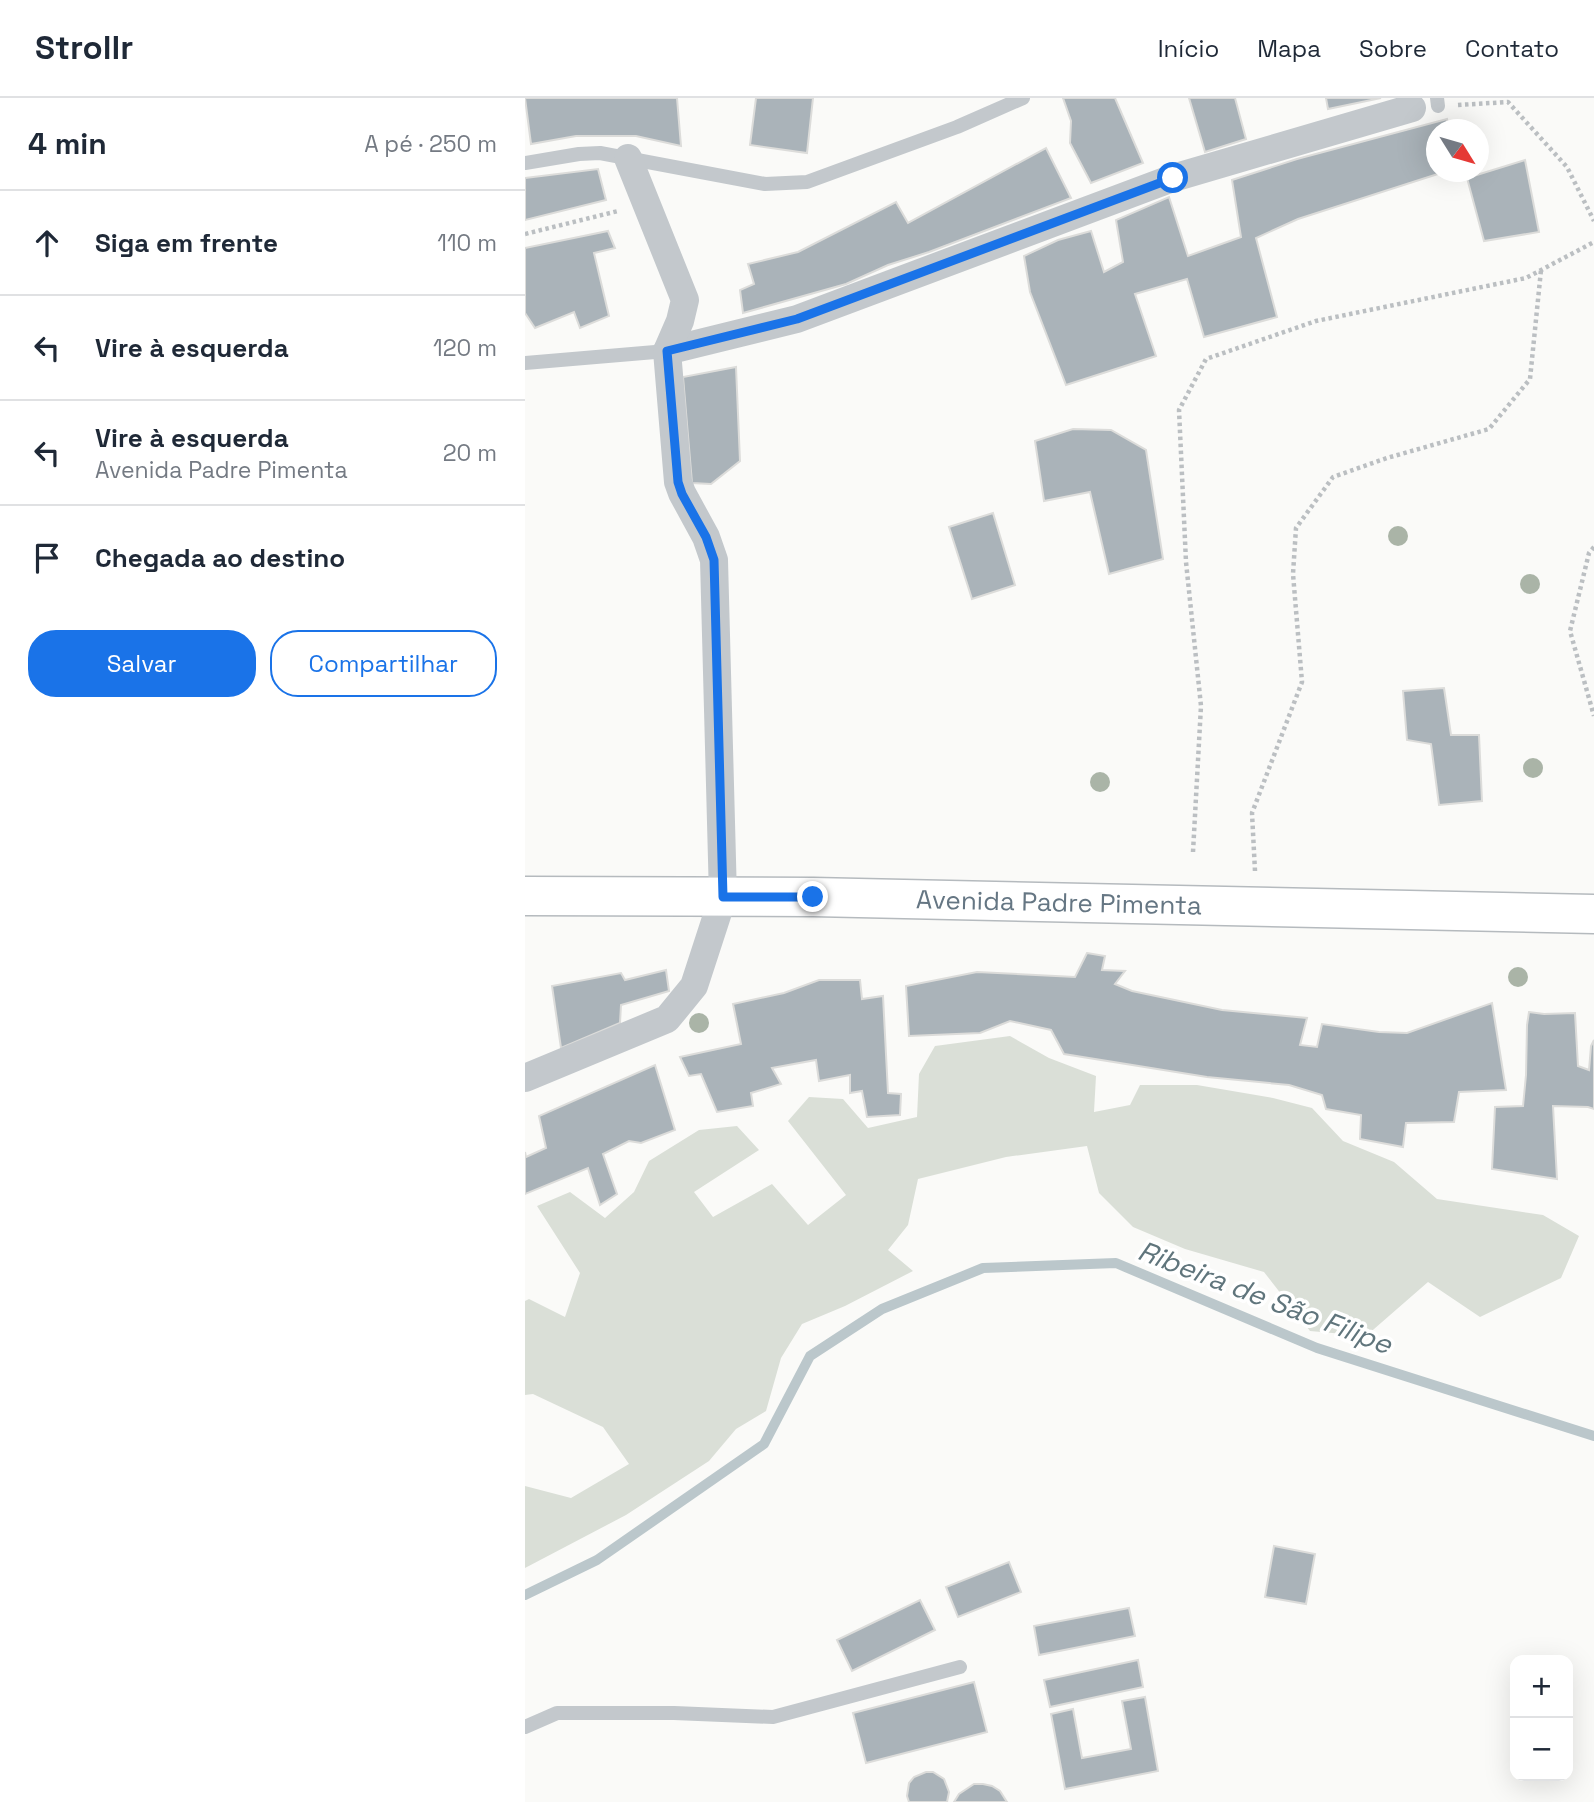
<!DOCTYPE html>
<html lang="pt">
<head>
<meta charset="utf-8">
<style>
  :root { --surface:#fff; --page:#f2f2f3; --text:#1f2937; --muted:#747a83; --line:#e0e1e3; --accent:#1a73e8 }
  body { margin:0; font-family:"Space Grotesk",sans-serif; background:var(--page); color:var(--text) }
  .controls { position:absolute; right:21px; bottom:21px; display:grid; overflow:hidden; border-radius:14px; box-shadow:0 7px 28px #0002 }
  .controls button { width:63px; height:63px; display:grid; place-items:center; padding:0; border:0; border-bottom:2px solid var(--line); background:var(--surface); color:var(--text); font:35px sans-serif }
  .compass { position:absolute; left:901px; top:21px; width:63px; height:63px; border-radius:50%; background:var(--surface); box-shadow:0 7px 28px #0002; rotate:127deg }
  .stop { position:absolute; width:21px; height:21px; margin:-16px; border:5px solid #1a73e8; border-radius:50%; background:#fff }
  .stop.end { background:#1a73e8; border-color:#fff; box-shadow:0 2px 7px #0008 }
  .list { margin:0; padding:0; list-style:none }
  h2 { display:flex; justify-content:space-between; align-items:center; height:91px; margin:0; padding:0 28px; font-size:30px }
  h2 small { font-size:23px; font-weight:400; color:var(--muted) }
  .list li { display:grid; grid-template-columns:46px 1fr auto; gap:21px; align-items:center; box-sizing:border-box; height:105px; padding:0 28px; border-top:2px solid var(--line) }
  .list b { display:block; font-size:26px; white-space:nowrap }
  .list p { margin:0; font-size:23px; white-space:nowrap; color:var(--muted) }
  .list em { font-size:23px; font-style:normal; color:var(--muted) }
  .actions { display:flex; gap:14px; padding:21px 28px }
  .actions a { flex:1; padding:16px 0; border:2px solid var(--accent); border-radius:28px; text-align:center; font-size:24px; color:var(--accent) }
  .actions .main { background:var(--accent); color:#fff }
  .icon { flex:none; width:38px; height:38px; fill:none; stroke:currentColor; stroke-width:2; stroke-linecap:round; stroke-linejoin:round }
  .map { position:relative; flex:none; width:1069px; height:1704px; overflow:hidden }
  header { display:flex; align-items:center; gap:42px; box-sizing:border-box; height:98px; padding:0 35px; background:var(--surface); border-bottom:2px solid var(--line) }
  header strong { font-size:33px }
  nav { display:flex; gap:38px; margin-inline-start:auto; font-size:24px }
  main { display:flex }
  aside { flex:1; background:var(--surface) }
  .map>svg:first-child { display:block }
  .green { fill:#dadfd7 }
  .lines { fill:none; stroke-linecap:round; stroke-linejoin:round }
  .stream { stroke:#bbc7cb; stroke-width:10 }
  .building { fill:#aab3b9; stroke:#dcdcda; stroke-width:2 }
  .primary-casing { stroke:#b5babe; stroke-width:41 }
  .path { stroke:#bbbfc2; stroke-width:4.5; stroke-dasharray:3.5 3.5; stroke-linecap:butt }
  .service { stroke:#c3c8cc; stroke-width:14 }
  .minor { stroke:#c3c8cc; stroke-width:28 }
  .primary { stroke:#fff; stroke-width:38 }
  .tree { fill:#aab4a7 }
  .route { stroke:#1a73e8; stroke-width:9 }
  .labels { text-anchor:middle; stroke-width:7; stroke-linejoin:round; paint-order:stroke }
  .street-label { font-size:26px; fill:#657683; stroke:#fff }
  .water-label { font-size:28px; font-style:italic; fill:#60757c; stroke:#fff }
</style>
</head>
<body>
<header>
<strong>Strollr</strong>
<nav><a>Início</a><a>Mapa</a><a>Sobre</a><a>Contato</a></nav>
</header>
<main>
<aside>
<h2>4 min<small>A pé · 250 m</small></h2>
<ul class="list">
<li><svg class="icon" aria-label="ahead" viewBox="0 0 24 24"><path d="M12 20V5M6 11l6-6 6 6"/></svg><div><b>Siga em frente</b></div><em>110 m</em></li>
<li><svg class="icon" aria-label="left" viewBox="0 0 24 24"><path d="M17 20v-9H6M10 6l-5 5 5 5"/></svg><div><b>Vire à esquerda</b></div><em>120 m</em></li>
<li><svg class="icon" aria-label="left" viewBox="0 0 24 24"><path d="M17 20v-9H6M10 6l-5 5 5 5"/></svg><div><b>Vire à esquerda</b><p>Avenida Padre Pimenta</p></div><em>20 m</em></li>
<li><svg class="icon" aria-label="arrive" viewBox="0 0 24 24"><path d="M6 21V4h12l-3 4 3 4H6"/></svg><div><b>Chegada ao destino</b></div></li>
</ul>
<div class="actions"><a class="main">Salvar</a><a>Compartilhar</a></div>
</aside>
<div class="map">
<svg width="1069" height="1704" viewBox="0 0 1069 1704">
  <rect width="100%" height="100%" fill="#fafaf8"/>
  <polygon class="green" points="485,938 524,960 571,978 569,1014 605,1007 615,987 672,987 748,1000 787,1010 818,1043 869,1064 912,1101 1018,1117 1054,1138 1036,1180 955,1219 903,1184 841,1238 785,1233 739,1174 660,1151 608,1129 574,1095 562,1048 481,1059 393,1081 383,1127 363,1152 388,1173 320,1208 277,1226 256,1260 241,1313 211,1331 184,1363 101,1417 0,1470 0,1388 46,1400 104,1366 78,1329 8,1296 0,1297 0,1203 4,1201 40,1219 55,1175 12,1108 45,1094 80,1120 109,1094 124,1063 174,1032 212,1028 234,1052 169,1094 188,1119 247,1086 283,1127 321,1097 263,1023 284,999 318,1001 343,1030 392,1019 394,976 410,948"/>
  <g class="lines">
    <polyline class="stream" points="0,1497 72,1462 239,1346 285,1258 357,1211 458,1170 591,1165 792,1250 1069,1338"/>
  </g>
  <g class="building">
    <polygon points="0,0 152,0 156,48 111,38 51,38 6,46"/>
    <polygon points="231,0 288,0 282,55 225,47"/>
    <polygon points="538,0 590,0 618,65 566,85 545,45 546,23"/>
    <polygon points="664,0 710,0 721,41 680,54"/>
    <polygon points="801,0 856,0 803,11"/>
    <polygon points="922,21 924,32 912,32 912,74 919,74 773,121 731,140 752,219 679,239 662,181 610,196 631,258 541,287 505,194 499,158 533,142 566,133 579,174 598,164 591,122 644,99 663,158 716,139 707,82 772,61"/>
    <polygon points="521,50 546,100 404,154 363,167 321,186 218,215 215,192 229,186 223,166 273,154 371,104 383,125"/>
    <polygon points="1000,62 1014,134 959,143 942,80"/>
    <polygon points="73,71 81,102 0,122 0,80"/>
    <polygon points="83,133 90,150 69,155 84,218 55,230 49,214 10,230 0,215 0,150"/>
    <polygon points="211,269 215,363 186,386 167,385 158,279"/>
    <polygon points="548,331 586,332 621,352 638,461 584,476 565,394 519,403 510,343"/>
    <polygon points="468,415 490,487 447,501 424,429"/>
    <polygon points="919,590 926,637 954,637 957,703 914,707 906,646 882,642 878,593"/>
    <polygon points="562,855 580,858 577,872 600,873 590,886 607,893 697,912 782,920 775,947 792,949 797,926 854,934 882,935 967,905 981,992 934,994 929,1024 881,1025 878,1049 835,1041 836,1017 801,1011 797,997 764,987 682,979 539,956 526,932 485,923 455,935 384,938 381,888 452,874 550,879"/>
    <polygon points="141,872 144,893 96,907 95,925 36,950 27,888 96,875 100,882"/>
    <polygon points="294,882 335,882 337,901 358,898 363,995 376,996 375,1017 342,1019 337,993 325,995 325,977 294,983 291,962 247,970 256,986 226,995 228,1008 192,1014 176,976 164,978 155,959 216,946 208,906 259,895"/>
    <polygon points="1004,914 1019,916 1050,915 1053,968 1064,972 1066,948 1069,942 1069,1011 1063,1009 1028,1008 1032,1081 967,1071 970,1009 998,1008 1001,977 1002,927"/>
    <polygon points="130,967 150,1032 116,1045 104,1043 78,1056 92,1096 75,1107 63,1070 0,1096 0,1054 1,1059 21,1050 14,1018"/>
    <polygon points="749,1448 790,1456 781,1506 740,1499"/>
    <polygon points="484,1464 496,1494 433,1519 421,1489"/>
    <polygon points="395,1502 410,1532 327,1573 312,1542"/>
    <polygon points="604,1510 610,1538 514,1557 509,1528"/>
    <polygon points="613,1562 618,1589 525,1609 519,1582"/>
    <polygon points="449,1584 462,1634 341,1665 328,1615"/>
    <polygon points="620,1599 633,1673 540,1691 526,1616 548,1611 557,1660 606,1651 597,1603"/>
    <polygon points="401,1674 408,1674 419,1681 424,1694 422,1704 384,1704 382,1698 384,1685 389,1679"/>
    <polygon points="449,1686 458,1686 467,1688 475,1693 482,1704 429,1704 434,1696"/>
  </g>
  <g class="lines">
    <g class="primary-casing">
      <g id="primary">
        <path id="s1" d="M0 798 288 799 1069 816"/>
      </g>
    </g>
    <g class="path">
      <polyline points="933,7 983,4 1042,69 1069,123"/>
      <polyline points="0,136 93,113"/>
      <polyline points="1069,449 1064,455 1045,533 1069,618"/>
      <polyline points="668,754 676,608 661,464 654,312 681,261 791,223 1001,180 1069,144"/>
      <polyline points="730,773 727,715 777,584 768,476 771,430 808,379 862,360 964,331 1005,281 1016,172"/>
    </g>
    <g class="service">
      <polyline points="912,0 913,8"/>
      <polyline points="0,65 54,56 75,55 240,86 282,84 432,29 498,0"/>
      <polyline points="0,265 142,253"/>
      <polyline points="0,1629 32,1615 149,1615 248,1619 435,1569"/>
    </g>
    <g class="minor">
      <polyline points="142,253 272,221 648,80 887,10"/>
      <polyline points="0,980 142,921 169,888 198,799 189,462 181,439 157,395 153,384 142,253 155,223 160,202 103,60"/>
    </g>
    <use href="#primary" class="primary"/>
  </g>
  <g class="tree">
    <circle cx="873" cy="438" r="10"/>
    <circle cx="1005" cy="486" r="10"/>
    <circle cx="1008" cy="670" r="10"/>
    <circle cx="575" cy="684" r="10"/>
    <circle cx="993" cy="879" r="10"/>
    <circle cx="174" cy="925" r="10"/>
  </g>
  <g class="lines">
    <polyline class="route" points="288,799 198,799 189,462 181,439 157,396 153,384 142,253 272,221 648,80"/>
  </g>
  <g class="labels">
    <g class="street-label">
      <text dy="9" stroke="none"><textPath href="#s1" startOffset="534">Avenida Padre Pimenta</textPath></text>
    </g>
    <g class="water-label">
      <text transform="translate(740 1199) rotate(21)" y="10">Ribeira de São Filipe</text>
    </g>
  </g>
</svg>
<div class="controls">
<button>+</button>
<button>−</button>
</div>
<svg class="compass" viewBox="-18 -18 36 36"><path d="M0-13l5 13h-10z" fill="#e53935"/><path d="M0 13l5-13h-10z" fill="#747a83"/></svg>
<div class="stop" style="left:648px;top:80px"></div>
<div class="stop end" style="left:288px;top:799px"></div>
</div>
</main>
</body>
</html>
